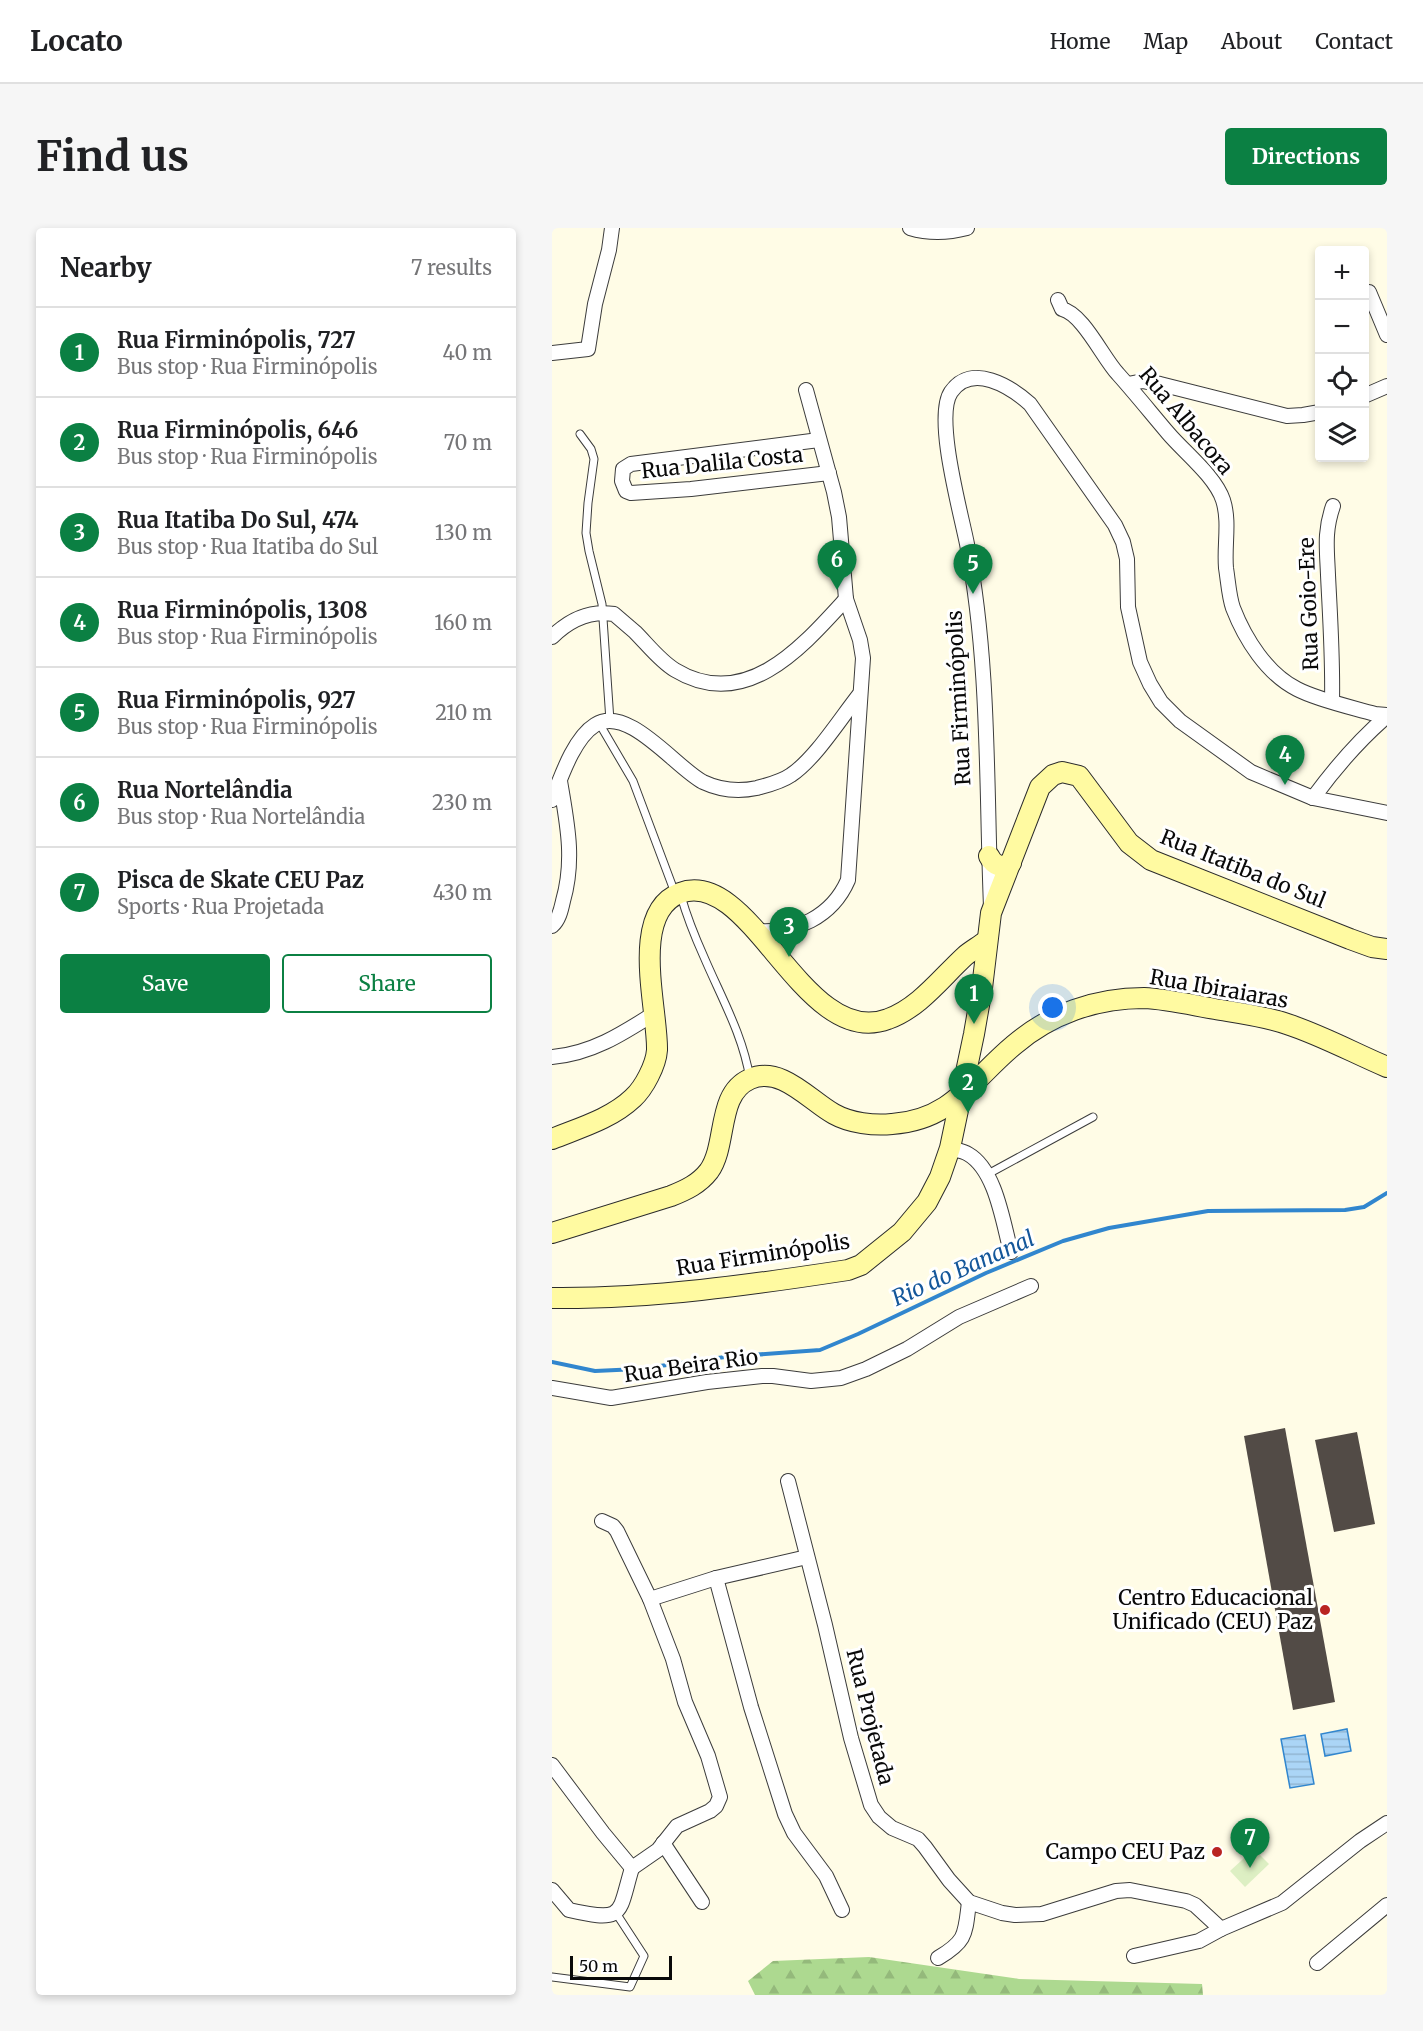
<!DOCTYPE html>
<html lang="en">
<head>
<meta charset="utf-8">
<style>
  :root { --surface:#fff; --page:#f6f6f6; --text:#202124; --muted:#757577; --line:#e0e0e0; --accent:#0b8043 }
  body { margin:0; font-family:Merriweather,serif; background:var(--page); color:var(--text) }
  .controls { position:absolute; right:18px; top:18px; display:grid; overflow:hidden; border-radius:6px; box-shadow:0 3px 9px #0003 }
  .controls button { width:54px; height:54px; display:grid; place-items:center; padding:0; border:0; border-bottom:2px solid var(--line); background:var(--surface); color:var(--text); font:30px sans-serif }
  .scale { position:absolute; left:18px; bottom:15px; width:102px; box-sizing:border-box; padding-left:6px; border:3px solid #090909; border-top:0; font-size:16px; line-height:21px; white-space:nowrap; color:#090909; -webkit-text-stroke:4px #fff; paint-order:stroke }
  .you { position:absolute; left:501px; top:780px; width:21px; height:21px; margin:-15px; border:4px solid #fff; border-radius:50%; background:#1a73e8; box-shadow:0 0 0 9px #1a73e833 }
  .badge { display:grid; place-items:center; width:39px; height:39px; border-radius:50%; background:var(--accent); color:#fff; font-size:20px; font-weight:700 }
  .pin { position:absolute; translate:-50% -50px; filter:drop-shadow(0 2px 3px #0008) }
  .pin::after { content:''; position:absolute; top:32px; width:21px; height:18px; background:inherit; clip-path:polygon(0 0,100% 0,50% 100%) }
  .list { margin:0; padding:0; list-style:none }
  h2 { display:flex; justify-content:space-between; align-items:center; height:78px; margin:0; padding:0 24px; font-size:26px }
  h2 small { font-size:20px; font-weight:400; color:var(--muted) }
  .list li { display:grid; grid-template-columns:39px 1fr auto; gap:18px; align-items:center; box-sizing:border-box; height:90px; padding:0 24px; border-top:2px solid var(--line) }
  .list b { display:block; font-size:22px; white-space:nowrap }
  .list p { margin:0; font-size:20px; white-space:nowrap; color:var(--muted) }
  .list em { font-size:20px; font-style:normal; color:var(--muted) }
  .actions { display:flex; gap:12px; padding:18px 24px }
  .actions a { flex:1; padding:14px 0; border:2px solid var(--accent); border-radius:6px; text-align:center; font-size:21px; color:var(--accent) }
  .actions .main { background:var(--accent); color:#fff }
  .icon { flex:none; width:33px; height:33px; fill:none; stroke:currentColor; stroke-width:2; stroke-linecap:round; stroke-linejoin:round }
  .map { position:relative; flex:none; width:835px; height:1767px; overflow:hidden; border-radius:6px }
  header { display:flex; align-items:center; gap:36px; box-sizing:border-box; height:84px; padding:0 30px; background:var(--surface); border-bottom:2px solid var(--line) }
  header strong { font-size:28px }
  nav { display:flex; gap:33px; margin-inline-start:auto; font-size:21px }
  .intro { display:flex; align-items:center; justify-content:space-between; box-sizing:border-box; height:144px; padding:0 36px }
  h1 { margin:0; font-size:42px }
  .button { padding:15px 27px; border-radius:6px; background:var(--accent); color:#fff; font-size:21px; font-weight:700 }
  main { display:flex; gap:36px; padding:0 36px }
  aside { flex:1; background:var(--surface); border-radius:6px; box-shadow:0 3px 9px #0003 }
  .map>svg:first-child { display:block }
  .forest { fill:url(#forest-firs) }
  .pitch { fill:#ddefc3 }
  .water { fill:url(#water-rules); stroke:#3186ce; stroke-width:1.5 }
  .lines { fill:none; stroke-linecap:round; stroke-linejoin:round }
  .stream { stroke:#3186ce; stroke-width:4 }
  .building { fill:#524b46 }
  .lane-casing { stroke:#3c3c3c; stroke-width:9 }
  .street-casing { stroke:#3c3c3c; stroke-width:16 }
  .secondary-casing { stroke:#2b2b2b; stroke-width:22 }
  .lane { stroke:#fff; stroke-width:7 }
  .street { stroke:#fff; stroke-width:14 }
  .secondary { stroke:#fffaa1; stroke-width:20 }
  .poi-dot { fill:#b92422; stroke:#fff; stroke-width:2 }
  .labels { text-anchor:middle; stroke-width:6; stroke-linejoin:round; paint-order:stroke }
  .street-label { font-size:21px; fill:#090909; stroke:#fff }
  .poi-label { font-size:21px; fill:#090909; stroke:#fff; text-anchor:end }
  .water-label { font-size:22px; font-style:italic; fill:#14579a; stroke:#fff }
</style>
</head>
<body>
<header>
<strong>Locato</strong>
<nav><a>Home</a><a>Map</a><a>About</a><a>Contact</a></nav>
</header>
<div class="intro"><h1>Find us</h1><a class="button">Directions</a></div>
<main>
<aside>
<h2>Nearby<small>7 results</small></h2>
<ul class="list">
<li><span class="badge">1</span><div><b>Rua Firminópolis, 727</b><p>Bus stop · Rua Firminópolis</p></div><em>40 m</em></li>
<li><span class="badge">2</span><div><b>Rua Firminópolis, 646</b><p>Bus stop · Rua Firminópolis</p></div><em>70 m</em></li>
<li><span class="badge">3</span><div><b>Rua Itatiba Do Sul, 474</b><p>Bus stop · Rua Itatiba do Sul</p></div><em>130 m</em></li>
<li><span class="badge">4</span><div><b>Rua Firminópolis, 1308</b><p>Bus stop · Rua Firminópolis</p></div><em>160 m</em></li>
<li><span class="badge">5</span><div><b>Rua Firminópolis, 927</b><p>Bus stop · Rua Firminópolis</p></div><em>210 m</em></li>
<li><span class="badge">6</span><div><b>Rua Nortelândia</b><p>Bus stop · Rua Nortelândia</p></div><em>230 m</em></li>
<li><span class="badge">7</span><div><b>Pisca de Skate CEU Paz</b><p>Sports · Rua Projetada</p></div><em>430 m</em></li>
</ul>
<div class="actions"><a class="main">Save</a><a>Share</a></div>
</aside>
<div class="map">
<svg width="835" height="1767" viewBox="0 0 835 1767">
  <defs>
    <pattern id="forest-firs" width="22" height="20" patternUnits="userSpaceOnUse" patternTransform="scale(1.5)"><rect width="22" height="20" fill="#add990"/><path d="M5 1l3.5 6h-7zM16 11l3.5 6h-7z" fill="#94b97b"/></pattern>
    <pattern id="water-rules" width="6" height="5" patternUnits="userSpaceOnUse" patternTransform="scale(1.5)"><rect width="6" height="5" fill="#abd5f6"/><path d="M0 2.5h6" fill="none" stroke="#92b6d2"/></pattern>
  </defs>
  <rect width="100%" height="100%" fill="#fffce6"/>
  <polygon class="forest" points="317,1729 467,1751 650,1756 651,1767 203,1767 196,1753 221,1733"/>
  <polygon class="pitch" points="702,1621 717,1636 693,1659 678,1643"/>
  <g class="water">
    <polygon points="795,1501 799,1523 773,1528 769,1506"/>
    <polygon points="753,1507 762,1556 738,1560 729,1511"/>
  </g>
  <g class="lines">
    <polyline class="stream" points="0,1134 43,1143 86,1141 173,1129 268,1122 306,1106 434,1045 511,1013 557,1000 656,983 793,982 812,979 835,965"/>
  </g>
  <g class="building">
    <polygon points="733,1200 783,1474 741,1482 692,1208"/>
    <polygon points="805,1204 823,1296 782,1304 763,1212"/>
  </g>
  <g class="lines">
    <g class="lane-casing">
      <g id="lane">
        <polyline points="28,206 39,221 42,231 36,275 34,305 37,323 50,376 58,493"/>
        <polyline points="47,495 81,553 123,665"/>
        <path d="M129 668C135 689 143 709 152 729 169 769 191 807 198 851"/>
        <polyline points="436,946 541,889"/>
        <polyline points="0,1749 78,1759 92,1728 64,1685"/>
      </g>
    </g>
    <g class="street-casing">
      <g id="street">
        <path d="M358 0C378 6 396 5 415 0"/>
        <polyline points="817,64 835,107"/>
        <path d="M506 72 510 81C531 86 551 130 566 146 583 165 599 185 616 205 632 224 663 248 671 272 678 294 672 317 674 340 676 352 677 369 681 380 693 411 715 446 745 461 766 472 799 479 823 486L835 487"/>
        <polyline points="0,125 36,121 43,76 57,22 60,0"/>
        <polyline points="576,156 591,153 608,156 735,188 751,187 768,184"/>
        <polyline points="812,168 835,158"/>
        <polyline points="267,212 79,236 71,241 70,253 74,263 79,265 139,261 277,245"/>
        <path d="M0 409C17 392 37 382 62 386 69 392 76 398 83 404 96 417 108 433 123 442 194 485 251 418 294 371"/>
        <path d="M780 473C781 431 778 389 776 347 775 321 772 304 781 278"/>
        <path d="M761 570C783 540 807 512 835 488"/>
        <path d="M0 572C9 549 22 510 43 497 76 476 124 540 151 554 168 562 186 564 205 560 216 557 229 554 239 547 263 531 288 491 307 467"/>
        <path d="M439 679C434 558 438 435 415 316 409 285 382 189 399 164 420 134 459 159 478 176L563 297 571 314 575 331 576 379 588 434 598 456 609 474 628 493 699 544 761 570 835 585"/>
        <path d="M0 698C7 692 9 682 11 673 23 631 15 595 8 553"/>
        <path d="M204 703C243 706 280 689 296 652L311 430 308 412 294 371 287 289 282 264 254 162"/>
        <path d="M0 829C39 826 70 806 103 785"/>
        <path d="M398 920C404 922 411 923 416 926 444 942 451 995 459 1024"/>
        <polyline points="0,1160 59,1170 155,1154 210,1148 221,1148 259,1153 289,1150 314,1141 355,1121 407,1089 479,1058"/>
        <polyline points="236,1253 273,1397 299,1510 319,1577 327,1589 340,1600 366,1611 373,1619 397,1652 417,1674 450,1685 463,1687 490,1686 564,1663 578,1662 634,1673 643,1677 669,1701"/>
        <polyline points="50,1293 61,1298 65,1303 98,1371 121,1431 133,1474 156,1528 168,1569 164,1578 158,1583 125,1598 106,1622 80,1640"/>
        <polyline points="164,1350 199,1479 233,1586 242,1605 274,1648 290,1682"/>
        <polyline points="98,1371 164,1350 255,1329"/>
        <polyline points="0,1537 51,1605 80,1640"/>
        <polyline points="111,1615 150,1674"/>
        <path d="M0 1662 17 1682C74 1695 66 1686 80 1640"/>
        <polyline points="582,1728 647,1713 669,1701 730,1675 808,1613 835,1595"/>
        <path d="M386 1730C415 1713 413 1706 417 1674"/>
        <polyline points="765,1735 835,1677"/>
      </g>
    </g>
    <g class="secondary-casing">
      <g id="secondary">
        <path d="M437 628C442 638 449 640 459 635"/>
        <path d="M0 911C27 900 59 891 81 870 92 860 104 837 105 822 106 781 77 685 128 665 199 638 252 823 336 791 367 780 389 750 413 728 420 722 428 718 435 712"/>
        <path d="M0 1005 119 968C134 962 147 956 157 943 176 916 164 866 198 851 229 837 258 873 282 886 298 895 322 898 340 896 400 892 420 852 462 817 498 786 544 770 592 770 615 771 640 777 663 781 687 785 712 788 735 796 769 807 802 825 835 839"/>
        <path d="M0 1070C100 1071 198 1057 296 1042L309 1037 350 1004 375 974 388 949 398 920 422 806 430 760 439 685 488 559 501 547 510 544 527 548 577 615 599 632 798 711 820 719 835 721"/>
      </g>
    </g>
    <use href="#lane" class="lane"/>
    <use href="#street" class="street"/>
    <use href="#secondary" class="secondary"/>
  </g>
  <g class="poi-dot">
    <circle cx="773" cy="1382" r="6"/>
    <circle cx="665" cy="1624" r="6"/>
  </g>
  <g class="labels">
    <g class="street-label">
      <text transform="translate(634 193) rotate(50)" y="7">Rua Albacora</text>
      <text transform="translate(170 235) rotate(-6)" y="7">Rua Dalila Costa</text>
      <text transform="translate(757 376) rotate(-92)" y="7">Rua Goio-Ere</text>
      <text transform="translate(407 470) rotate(-93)" y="7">Rua Firminópolis</text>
      <text transform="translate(691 641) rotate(22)" y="7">Rua Itatiba do Sul</text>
      <text transform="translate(667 761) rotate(10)" y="7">Rua Ibiraiaras</text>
      <text transform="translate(211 1027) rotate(-9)" y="7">Rua Firminópolis</text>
      <text transform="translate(139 1138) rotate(-8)" y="7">Rua Beira Rio</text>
      <text transform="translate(318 1489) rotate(76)" y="7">Rua Projetada</text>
    </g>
    <g class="poi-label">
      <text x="761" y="1377">Centro Educacional<tspan x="761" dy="24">Unificado (CEU) Paz</tspan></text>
      <text x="653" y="1631">Campo CEU Paz</text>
    </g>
    <g class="water-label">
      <text transform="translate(411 1040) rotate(-24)" y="8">Rio do Bananal</text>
    </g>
  </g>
</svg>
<div class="controls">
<button>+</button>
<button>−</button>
<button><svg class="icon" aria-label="locate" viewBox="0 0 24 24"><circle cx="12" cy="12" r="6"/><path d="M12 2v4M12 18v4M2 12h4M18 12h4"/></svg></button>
<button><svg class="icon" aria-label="layers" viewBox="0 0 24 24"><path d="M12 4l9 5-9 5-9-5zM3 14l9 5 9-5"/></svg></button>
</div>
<div class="scale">50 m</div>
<div class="you"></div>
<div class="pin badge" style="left:422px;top:796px">1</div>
<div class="pin badge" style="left:416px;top:885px">2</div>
<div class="pin badge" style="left:237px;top:729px">3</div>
<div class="pin badge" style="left:733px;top:557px">4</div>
<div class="pin badge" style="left:421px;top:366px">5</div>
<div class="pin badge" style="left:285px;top:362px">6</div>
<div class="pin badge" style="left:698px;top:1640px">7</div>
</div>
</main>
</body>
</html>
